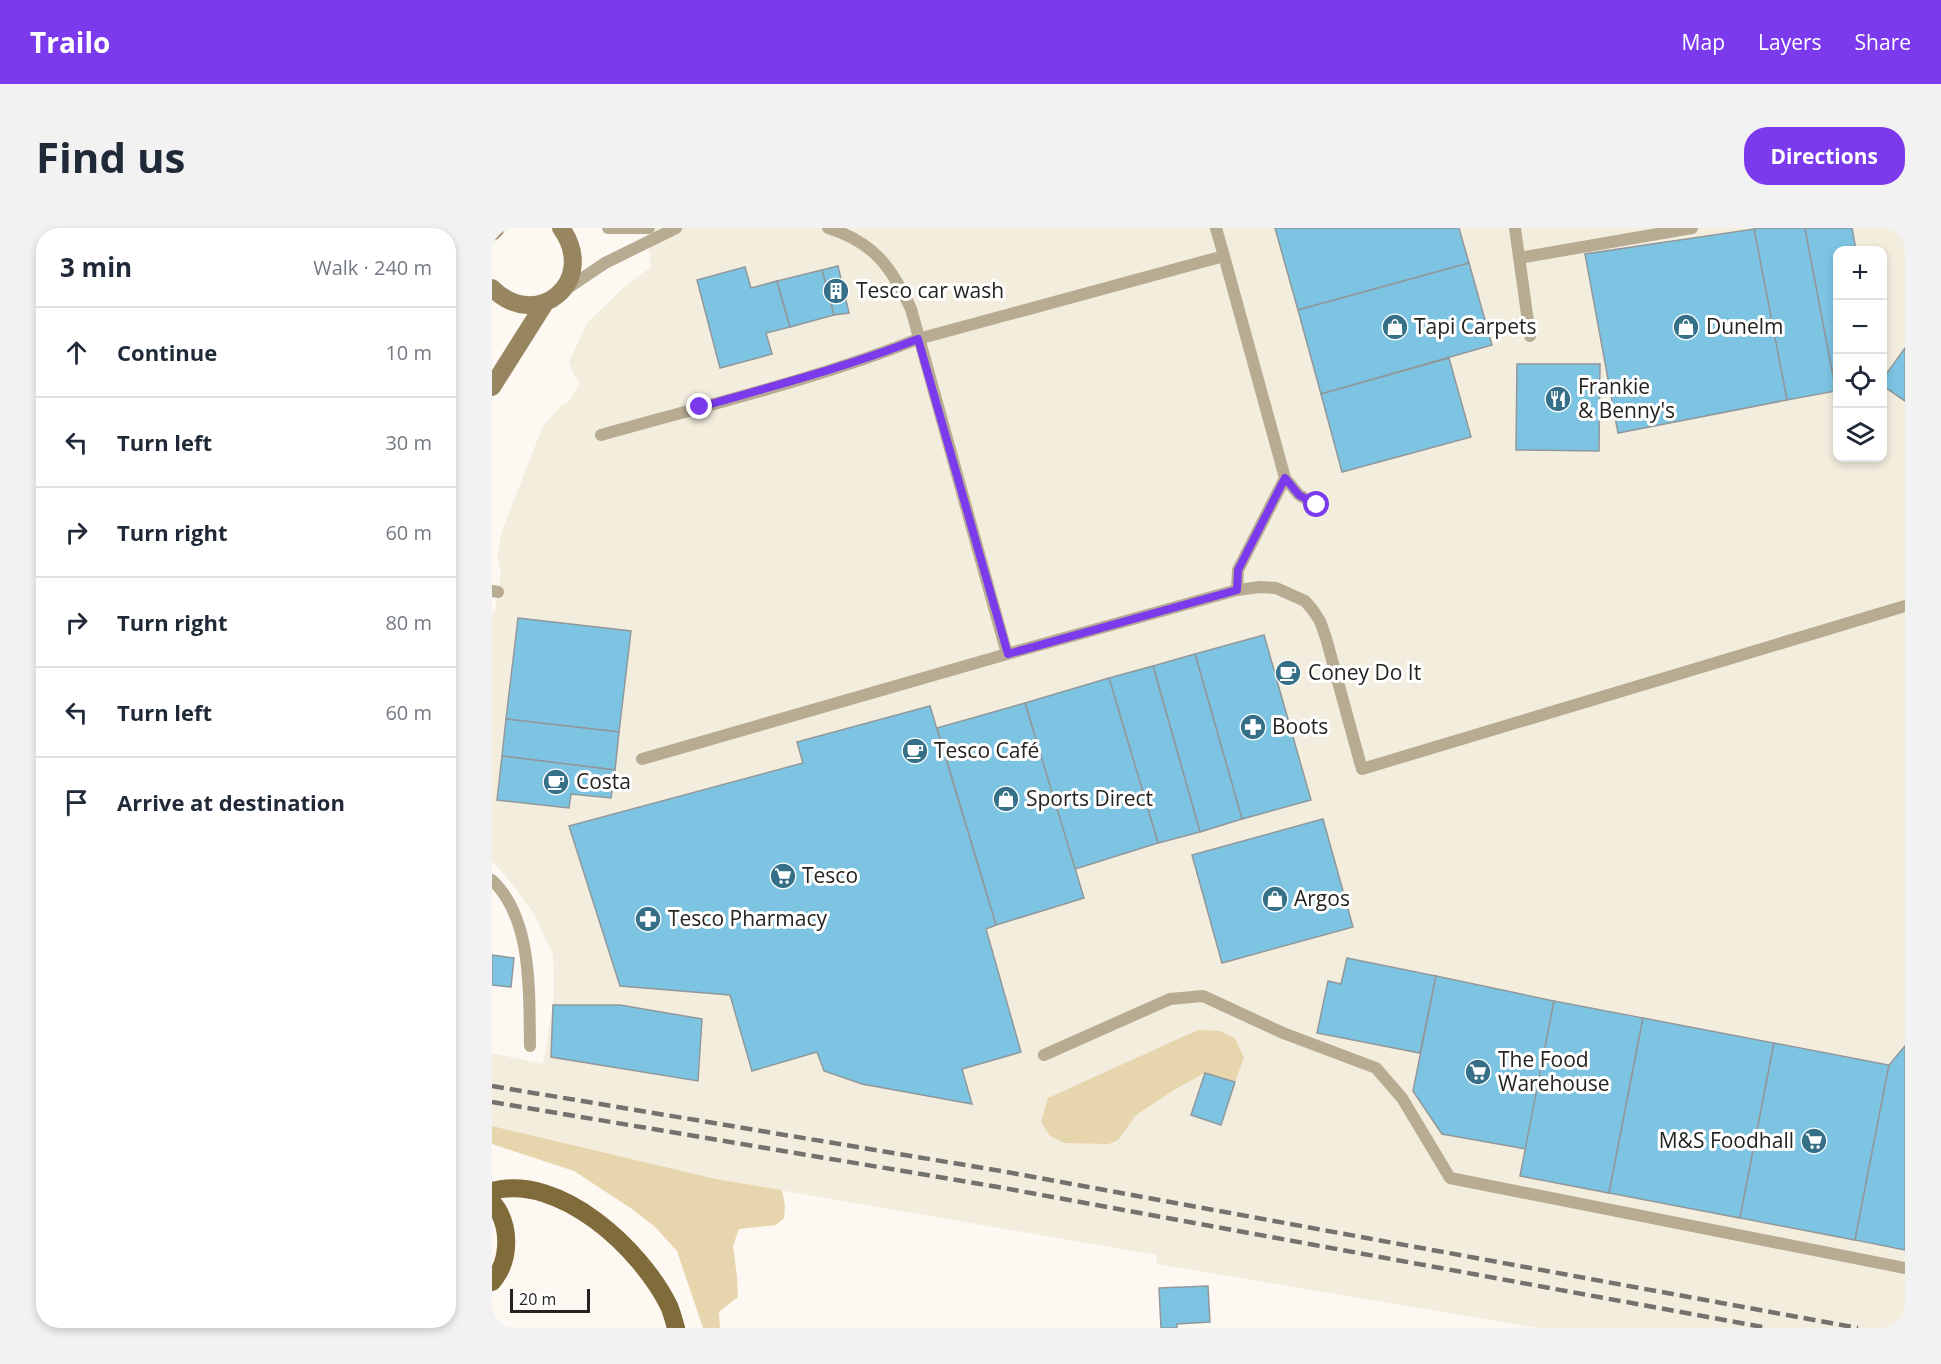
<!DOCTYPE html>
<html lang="en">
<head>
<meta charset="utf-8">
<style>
  :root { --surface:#fff; --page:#f2f2f3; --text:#1f2937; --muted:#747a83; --line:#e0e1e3; --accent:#7c3aed }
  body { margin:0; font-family:"Open Sans",sans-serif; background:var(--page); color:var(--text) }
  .controls { position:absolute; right:18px; top:18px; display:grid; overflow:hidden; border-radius:12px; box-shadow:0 3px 9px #0003 }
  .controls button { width:54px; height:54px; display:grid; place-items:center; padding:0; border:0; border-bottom:2px solid var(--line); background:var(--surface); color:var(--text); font:30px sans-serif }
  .scale { position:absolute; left:18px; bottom:15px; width:80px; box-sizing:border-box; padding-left:6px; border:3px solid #242320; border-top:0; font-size:16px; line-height:21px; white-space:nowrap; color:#242320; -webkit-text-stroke:4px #fff; paint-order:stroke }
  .stop { position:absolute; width:18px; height:18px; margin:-14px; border:4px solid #7c3aed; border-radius:50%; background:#fff }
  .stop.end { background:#7c3aed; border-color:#fff; box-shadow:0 2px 6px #0008 }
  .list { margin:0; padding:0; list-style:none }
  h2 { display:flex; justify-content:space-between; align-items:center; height:78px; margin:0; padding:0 24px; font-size:26px }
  h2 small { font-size:20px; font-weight:400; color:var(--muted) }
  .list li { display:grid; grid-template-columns:39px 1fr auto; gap:18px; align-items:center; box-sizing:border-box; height:90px; padding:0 24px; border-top:2px solid var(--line) }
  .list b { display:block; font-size:22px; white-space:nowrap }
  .list em { font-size:20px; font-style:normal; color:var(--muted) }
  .icon { flex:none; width:33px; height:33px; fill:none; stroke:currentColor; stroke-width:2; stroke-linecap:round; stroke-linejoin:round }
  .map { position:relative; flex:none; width:1413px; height:1100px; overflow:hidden; border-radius:24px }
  header { display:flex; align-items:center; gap:36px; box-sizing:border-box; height:84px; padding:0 30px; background:var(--accent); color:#fff }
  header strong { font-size:28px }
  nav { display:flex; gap:33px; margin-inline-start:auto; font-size:21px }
  .intro { display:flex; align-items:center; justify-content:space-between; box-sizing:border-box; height:144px; padding:0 36px }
  h1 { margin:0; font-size:42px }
  .button { padding:15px 27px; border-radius:24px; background:var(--accent); color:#fff; font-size:21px; font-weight:700 }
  main { display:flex; gap:36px; padding:0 36px }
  aside { flex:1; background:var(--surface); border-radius:24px; box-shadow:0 3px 9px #0003 }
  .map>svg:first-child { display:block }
  .built { fill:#f3edde; fill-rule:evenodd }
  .green { fill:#e7d5ad }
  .building { fill:#7dc4e3; stroke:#90989b; stroke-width:1.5 }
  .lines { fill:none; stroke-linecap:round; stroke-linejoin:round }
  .lane { stroke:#b7ac92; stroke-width:12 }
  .secondary { stroke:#978660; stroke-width:18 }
  .primary { stroke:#806b3b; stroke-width:18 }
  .rail { stroke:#74726d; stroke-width:4.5; stroke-dasharray:12 6; stroke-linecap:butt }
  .route { stroke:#7c3aed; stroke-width:8 }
  .labels { text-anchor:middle; stroke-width:6; stroke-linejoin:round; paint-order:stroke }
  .poi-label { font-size:21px; fill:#242320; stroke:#fff; text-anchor:start }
</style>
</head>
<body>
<header>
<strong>Trailo</strong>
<nav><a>Map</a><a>Layers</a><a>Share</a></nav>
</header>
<div class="intro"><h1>Find us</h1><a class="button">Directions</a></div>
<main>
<aside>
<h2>3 min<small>Walk · 240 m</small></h2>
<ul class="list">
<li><svg class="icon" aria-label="ahead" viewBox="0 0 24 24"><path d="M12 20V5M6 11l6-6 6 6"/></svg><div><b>Continue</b></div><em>10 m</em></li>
<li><svg class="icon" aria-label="left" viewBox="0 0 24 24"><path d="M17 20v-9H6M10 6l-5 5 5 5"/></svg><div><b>Turn left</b></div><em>30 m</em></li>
<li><svg class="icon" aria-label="right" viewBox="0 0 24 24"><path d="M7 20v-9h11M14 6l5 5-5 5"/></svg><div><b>Turn right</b></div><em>60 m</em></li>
<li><svg class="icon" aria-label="right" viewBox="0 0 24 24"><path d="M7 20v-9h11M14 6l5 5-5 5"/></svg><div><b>Turn right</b></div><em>80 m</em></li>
<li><svg class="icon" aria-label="left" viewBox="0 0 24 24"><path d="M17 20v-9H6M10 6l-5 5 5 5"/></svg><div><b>Turn left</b></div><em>60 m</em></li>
<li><svg class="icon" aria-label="arrive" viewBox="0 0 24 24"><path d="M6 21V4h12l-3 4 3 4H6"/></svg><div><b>Arrive at destination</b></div></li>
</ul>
</aside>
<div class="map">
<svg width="1413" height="1100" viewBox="0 0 1413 1100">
  <rect width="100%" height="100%" fill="#fdf9f2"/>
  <path class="built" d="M154 0H1413V1100H1046L665 1036 664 1027 224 951 0 898V825L51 836 61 777 62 760 61 727 41 684 13 647 0 633V385L3 384 9 345 5 328 10 303 51 198 68 179 77 173 88 155 83 149 77 134 95 95 131 60 159 39ZM1346 22H1390V230H1346Z"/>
  <g class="green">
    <polygon points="706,802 728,803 743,810 752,830 743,854 713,845 685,860 644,887 626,912 617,916 573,915 558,908 549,894 556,870"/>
    <polygon points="0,898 224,951 290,962 293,977 292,990 284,997 247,1001 241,1018 245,1048 246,1069 227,1084 228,1100 211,1100 185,1023 163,999 140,981 82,943 0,916"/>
  </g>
  <g class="building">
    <polygon points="783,0 967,0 977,35 806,82"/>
    <polygon points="1268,0 1313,0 1344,163 1295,172 1262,1"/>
    <polygon points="1313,0 1360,0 1364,22 1346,22 1346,162 1344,163"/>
    <polygon points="1262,1 1295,172 1126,205 1093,26"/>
    <polygon points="977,35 1000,117 829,166 806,82"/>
    <polygon points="346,38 357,85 342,87 330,42"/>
    <polygon points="253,39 259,60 285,53 298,99 274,105 280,126 228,140 205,52"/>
    <polygon points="330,42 342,87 298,99 285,53"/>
    <polygon points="1413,120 1413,173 1390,157 1390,152"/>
    <polygon points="957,130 979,209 850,244 829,166"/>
    <polygon points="1025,136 1108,136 1107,223 1024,222"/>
    <polygon points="26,390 139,403 127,504 14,491"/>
    <polygon points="772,407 819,572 750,591 703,426"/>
    <polygon points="703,426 750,591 708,604 661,438"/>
    <polygon points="661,438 708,604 666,615 617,450"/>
    <polygon points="617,450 666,615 583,641 533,475"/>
    <polygon points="533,475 592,670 504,697 445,500"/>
    <polygon points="438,478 504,697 494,701 529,824 470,841 480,876 370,856 332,843 325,824 260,843 238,767 128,758 77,598 311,535 305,514"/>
    <polygon points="14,491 127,504 123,542 10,528"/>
    <polygon points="10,528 123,542 119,570 79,566 77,580 5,572"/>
    <polygon points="831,591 861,699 730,735 700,627"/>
    <polygon points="0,727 22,730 19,759 0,757"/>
    <polygon points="855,730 944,748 928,825 825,805 836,753 849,756"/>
    <polygon points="944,748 1062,773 1034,921 950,906 921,863"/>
    <polygon points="1062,773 1151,790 1117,965 1028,948"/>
    <polygon points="61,777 128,777 210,791 206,853 59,829"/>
    <polygon points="1151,790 1282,815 1248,990 1117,965"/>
    <polygon points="1282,815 1397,837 1363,1012 1248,990"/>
    <polygon points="1413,818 1413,1022 1363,1012 1397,837"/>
    <polygon points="713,845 743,854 729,897 699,887"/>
    <polygon points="716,1058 718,1094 685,1096 685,1100 669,1100 667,1060"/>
  </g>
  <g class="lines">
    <g class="lane">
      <polyline points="116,0 157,0"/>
      <path d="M336 0C382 14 400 40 419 81L515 426 745 362 768 359 784 360 813 373 820 381 828 393 834 410 869 538"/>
      <polyline points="1023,0 1038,108"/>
      <polyline points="1409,0 1413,4"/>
      <polyline points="732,28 793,250"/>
      <polyline points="1027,30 1200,0"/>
      <polyline points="73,62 113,35 184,0"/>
      <path d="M109 207C215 177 323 152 426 111L732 28 724 0"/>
      <polyline points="745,362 746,342 793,250 807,267 825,277"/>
      <polyline points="0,363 6,364"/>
      <polyline points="150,531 515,426"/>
      <polyline points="870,541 1413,378"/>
      <path d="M0 652C41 691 37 765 38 818"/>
      <polyline points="552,827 678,771 711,768 791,805 884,840 910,870 958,950 1413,1040"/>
    </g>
    <g class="secondary">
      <polyline points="0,4 4,0"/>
      <path d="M0 60C45 105 107 53 69 0"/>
      <polyline points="0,159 53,75"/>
    </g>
    <g class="primary">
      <path d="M0 963C68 945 149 1021 177 1078 180 1085 182 1093 184 1100"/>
      <path d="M0 974C19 996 19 1032 0 1054"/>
    </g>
    <g class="rail">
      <polyline points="0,858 509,943 1366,1100"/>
      <polyline points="0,874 506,959 1276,1100"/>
    </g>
  </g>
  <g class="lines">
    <path class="route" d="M208 179C281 158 355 139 426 111L516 426 745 362 746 342 793 250 807 267 825 277"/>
  </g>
  <defs>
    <g id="building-disc" transform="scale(1.35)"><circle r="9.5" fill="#357088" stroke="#fff"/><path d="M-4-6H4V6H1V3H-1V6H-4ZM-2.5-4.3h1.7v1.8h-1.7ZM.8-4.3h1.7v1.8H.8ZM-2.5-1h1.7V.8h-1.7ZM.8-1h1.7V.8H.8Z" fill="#fff"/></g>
    <g id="shop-disc" transform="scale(1.35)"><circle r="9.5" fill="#357088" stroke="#fff"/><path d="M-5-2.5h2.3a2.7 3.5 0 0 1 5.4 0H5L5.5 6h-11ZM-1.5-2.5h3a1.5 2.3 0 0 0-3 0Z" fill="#fff"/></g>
    <g id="restaurant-disc" transform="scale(1.35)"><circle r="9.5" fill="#357088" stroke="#fff"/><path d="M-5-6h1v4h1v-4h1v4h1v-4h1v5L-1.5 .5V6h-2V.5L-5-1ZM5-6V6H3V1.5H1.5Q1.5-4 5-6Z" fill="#fff"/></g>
    <g id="cafe-disc" transform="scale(1.35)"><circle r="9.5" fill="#357088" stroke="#fff"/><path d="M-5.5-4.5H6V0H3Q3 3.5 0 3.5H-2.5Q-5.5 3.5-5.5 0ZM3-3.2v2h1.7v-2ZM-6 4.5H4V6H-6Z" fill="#fff"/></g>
    <g id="pharmacy-disc" transform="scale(1.35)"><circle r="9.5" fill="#357088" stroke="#fff"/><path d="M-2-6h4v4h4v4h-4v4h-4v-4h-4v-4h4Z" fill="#fff"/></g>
    <g id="supermarket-disc" transform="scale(1.35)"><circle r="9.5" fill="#357088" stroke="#fff"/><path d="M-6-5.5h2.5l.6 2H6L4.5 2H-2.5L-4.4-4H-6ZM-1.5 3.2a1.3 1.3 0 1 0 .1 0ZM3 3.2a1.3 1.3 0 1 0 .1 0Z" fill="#fff"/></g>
  </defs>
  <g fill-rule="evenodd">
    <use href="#building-disc" x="344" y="63"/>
    <use href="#shop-disc" x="903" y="99"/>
    <use href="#shop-disc" x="1194" y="99"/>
    <use href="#restaurant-disc" x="1066" y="171"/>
    <use href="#cafe-disc" x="796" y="445"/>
    <use href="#pharmacy-disc" x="761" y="499"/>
    <use href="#cafe-disc" x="423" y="523"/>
    <use href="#cafe-disc" x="64" y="554"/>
    <use href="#shop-disc" x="514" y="571"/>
    <use href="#supermarket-disc" x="291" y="648"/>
    <use href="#shop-disc" x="783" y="671"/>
    <use href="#pharmacy-disc" x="156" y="691"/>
    <use href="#supermarket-disc" x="986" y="844"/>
    <use href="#supermarket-disc" x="1322" y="913"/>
  </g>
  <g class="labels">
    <g class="poi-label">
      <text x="364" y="70">Tesco car wash</text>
      <text x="922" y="106">Tapi Carpets</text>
      <text x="1214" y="106">Dunelm</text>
      <text x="1086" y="166">Frankie<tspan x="1086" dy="24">&amp; Benny's</tspan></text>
      <text x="816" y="452">Coney Do It</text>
      <text x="780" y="506">Boots</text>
      <text x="442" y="530">Tesco Café</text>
      <text x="84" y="561">Costa</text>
      <text x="534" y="578">Sports Direct</text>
      <text x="310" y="655">Tesco</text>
      <text x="802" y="678">Argos</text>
      <text x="176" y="698">Tesco Pharmacy</text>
      <text x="1006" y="839">The Food<tspan x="1006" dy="24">Warehouse</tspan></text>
      <text x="1302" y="920" text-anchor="end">M&amp;S Foodhall</text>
    </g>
  </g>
</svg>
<div class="controls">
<button>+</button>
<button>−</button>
<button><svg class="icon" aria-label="locate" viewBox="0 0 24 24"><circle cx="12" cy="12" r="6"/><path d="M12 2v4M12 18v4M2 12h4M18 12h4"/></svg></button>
<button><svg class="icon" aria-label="layers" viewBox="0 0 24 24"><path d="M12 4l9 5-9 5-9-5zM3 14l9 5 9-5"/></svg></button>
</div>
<div class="scale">20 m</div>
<div class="stop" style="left:825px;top:277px"></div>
<div class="stop end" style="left:208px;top:179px"></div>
</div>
</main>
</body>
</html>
